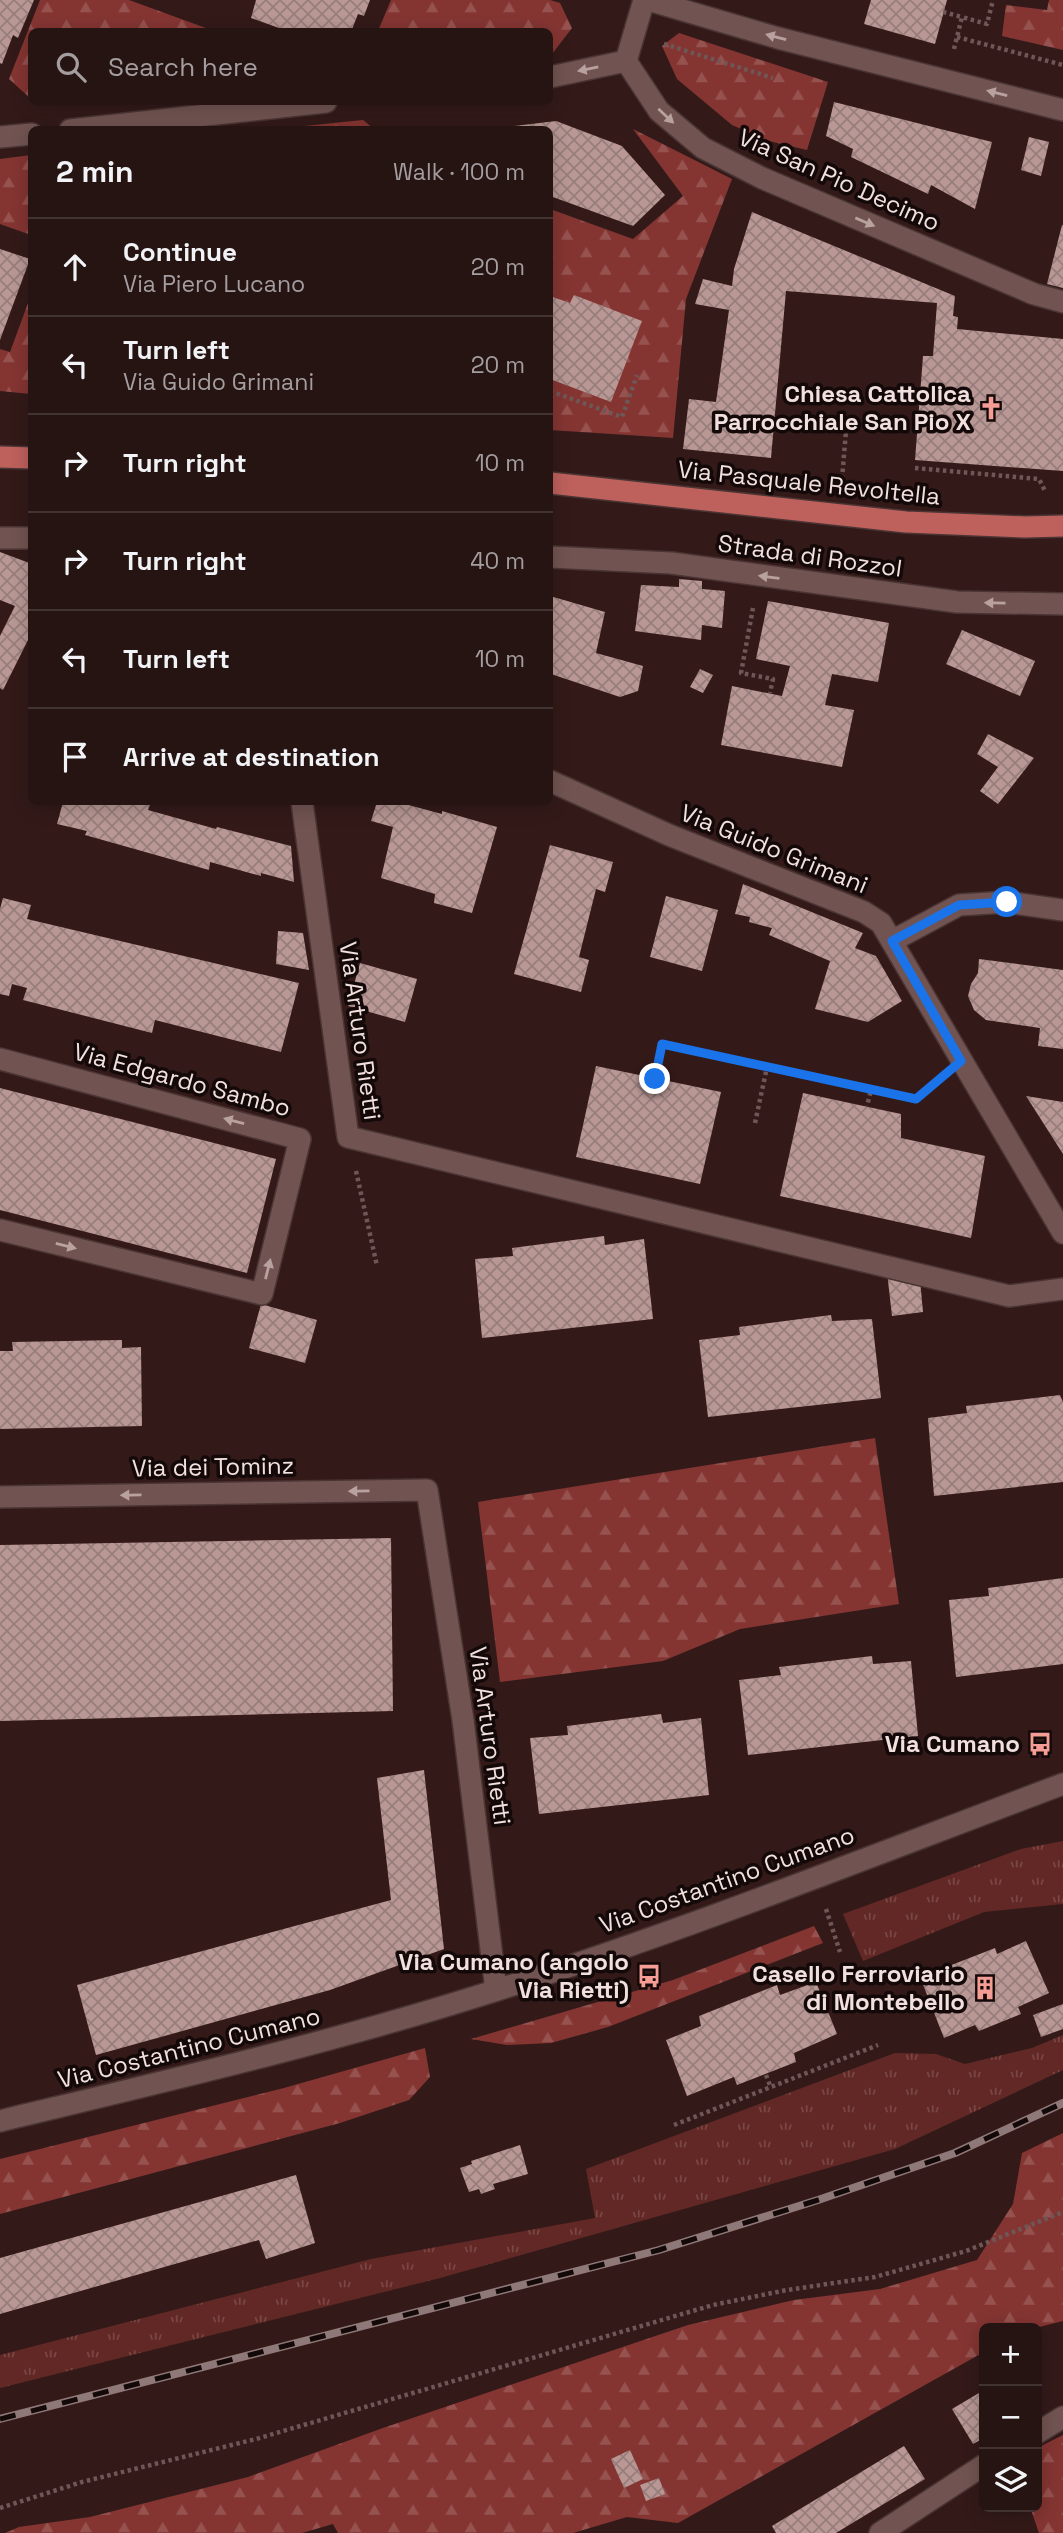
<!DOCTYPE html>
<html lang="en">
<head>
<meta charset="utf-8">
<style>
  :root { --surface:#261413; --page:#2e1d1c; --text:#f1f3f6; --muted:#a49ea0; --line:#423333 }
  body { margin:0; font-family:"Space Grotesk",sans-serif; background:var(--page); color:var(--text) }
  .controls { position:absolute; right:21px; bottom:21px; display:grid; overflow:hidden; border-radius:10px; box-shadow:0 4px 18px #0003 }
  .controls button { width:63px; height:63px; display:grid; place-items:center; padding:0; border:0; border-bottom:2px solid var(--line); background:var(--surface); color:var(--text); font:35px sans-serif }
  .stop { position:absolute; width:21px; height:21px; margin:-16px; border:5px solid #1a73e8; border-radius:50%; background:#fff }
  .stop.end { background:#1a73e8; border-color:#fff; box-shadow:0 2px 7px #0008 }
  .list { margin:0; padding:0; list-style:none }
  h2 { display:flex; justify-content:space-between; align-items:center; height:91px; margin:0; padding:0 28px; font-size:30px }
  h2 small { font-size:23px; font-weight:400; color:var(--muted) }
  .list li { display:grid; grid-template-columns:46px 1fr auto; gap:21px; align-items:center; box-sizing:border-box; height:98px; padding:0 28px; border-top:2px solid var(--line) }
  .list b { display:block; font-size:26px; white-space:nowrap }
  .list p { margin:0; font-size:23px; white-space:nowrap; color:var(--muted) }
  .list em { font-size:23px; font-style:normal; color:var(--muted) }
  .icon { flex:none; width:38px; height:38px; fill:none; stroke:currentColor; stroke-width:2; stroke-linecap:round; stroke-linejoin:round }
  .map { position:relative; flex:none; width:1063px; height:2533px; overflow:hidden }
  .search { position:absolute; background:var(--surface); box-shadow:0 4px 18px #0003; left:28px; top:28px; width:525px; height:77px; display:flex; align-items:center; gap:18px; box-sizing:border-box; padding:0 24px; border-radius:10px; color:var(--muted); font-size:26px }
  .panel { position:absolute; background:var(--surface); box-shadow:0 4px 18px #0003; left:28px; top:126px; width:525px; height:679px; border-radius:10px }
  .map>svg:first-child { display:block }
  .grass { fill:url(#grass-tufts) }
  .forest { fill:url(#forest-firs) }
  .building { fill:url(#building-cross-hatch) }
  .lines { fill:none; stroke-linecap:round; stroke-linejoin:round }
  .minor-casing { stroke:#4a3534; stroke-width:24 }
  .major-casing { stroke:#4a3534; stroke-width:24 }
  .path { stroke:#6e5756; stroke-width:4.5; stroke-dasharray:3.5 3.5; stroke-linecap:butt }
  .minor { stroke:#715451; stroke-width:21 }
  .major { stroke:#be605c; stroke-width:21 }
  .rail-casing { stroke:#8f7978; stroke-width:8 }
  .rail { stroke:#130908; stroke-width:5; stroke-dasharray:16; stroke-linecap:butt }
  .oneway { fill:#b8a19f }
  .route { stroke:#1a73e8; stroke-width:9 }
  .labels { text-anchor:middle; stroke-width:7; stroke-linejoin:round; paint-order:stroke }
  .street-label { font-size:24px; fill:#f2e0de; stroke:#130908 }
  .poi-label { font-size:24px; font-weight:bold; fill:#f2e0de; stroke:#130908; text-anchor:end }
</style>
</head>
<body>
<div class="map">
<svg width="1063" height="2533" viewBox="0 0 1063 2533">
  <defs>
    <pattern id="grass-tufts" width="24" height="20" patternUnits="userSpaceOnUse" patternTransform="scale(1.75)"><rect width="24" height="20" fill="#622825"/><path d="M3 7l-1-3M5 7V3M7 7l1-3M15 17l-1-3M17 17v-4M19 17l1-3" fill="none" stroke="#794744"/></pattern>
    <pattern id="forest-firs" width="22" height="20" patternUnits="userSpaceOnUse" patternTransform="scale(1.75)"><rect width="22" height="20" fill="#843532"/><path d="M5 1l3.5 6h-7zM16 11l3.5 6h-7z" fill="#96524f"/></pattern>
    <pattern id="building-cross-hatch" width="8" height="8" patternUnits="userSpaceOnUse" patternTransform="scale(1.75)"><rect width="8" height="8" fill="#b89794"/><path d="M0 0l8 8M0 8l8-8" fill="none" stroke="#977e7c"/></pattern>
  </defs>
  <rect width="100%" height="100%" fill="#331a19"/>
  <g class="grass">
    <polygon points="1063,1841 1063,1904 984,1912 863,1961 843,1914 1021,1849"/>
    <polygon points="1063,2035 1063,2070 895,2149 440,2278 0,2388 0,2355 371,2259 595,2218 586,2169 895,2053 936,2054 965,2064 1032,2048"/>
  </g>
  <g class="forest">
    <polygon points="40,0 129,0 214,31 32,32 31,99 9,79"/>
    <polygon points="391,0 550,0 560,3 572,28 552,54 550,55 550,32 378,31"/>
    <polygon points="1049,0 1063,0 1063,50 1002,36 1006,5 1047,10"/>
    <polygon points="679,33 828,82 807,150 769,141 732,125 677,79 662,46"/>
    <polygon points="363,120 374,129 275,129"/>
    <polygon points="633,129 732,179 686,299 673,438 550,430 550,209 633,239 683,196"/>
    <polygon points="31,155 32,155 31,235 0,224 0,159"/>
    <polygon points="31,295 31,394 0,391 0,349 10,352"/>
    <polygon points="875,1438 899,1604 740,1629 663,1661 500,1682 478,1502"/>
    <polygon points="814,1926 823,1943 608,2027 551,2043 507,2045 471,2039 673,1980"/>
    <polygon points="425,2048 430,2077 409,2100 340,2123 0,2214 0,2159 284,2088"/>
    <polygon points="1063,2133 1063,2321 1035,2328 984,2328 984,2352 678,2523 627,2517 573,2533 338,2533 333,2524 302,2533 5,2533 19,2527 90,2517 248,2477 383,2428 688,2325 794,2300 880,2289 977,2260 1013,2204 1022,2153"/>
    <polygon points="1063,2435 1063,2533 1039,2533 1030,2507 1037,2507 1037,2448"/>
  </g>
  <g class="building">
    <polygon points="0,0 34,0 18,38 13,35 2,64 0,63"/>
    <polygon points="256,0 370,0 364,16 358,14 351,32 290,32 251,18"/>
    <polygon points="871,0 947,0 935,44 864,24"/>
    <polygon points="834,102 992,142 975,209 931,185 928,194 851,157 853,149 826,136"/>
    <polygon points="556,121 622,146 665,195 633,226 550,196 550,130 497,128"/>
    <polygon points="1029,137 1049,142 1041,176 1021,170"/>
    <polygon points="752,212 955,296 953,316 958,317 957,329 1063,339 1063,471 915,460 923,356 933,356 937,303 786,291 771,458 683,449 689,399 716,402 729,310 695,304 703,279 732,286 734,269"/>
    <polygon points="1062,225 1063,225 1063,288 1047,284"/>
    <polygon points="0,249 30,259 0,340"/>
    <polygon points="574,295 642,321 611,402 550,379 550,296 570,303"/>
    <polygon points="0,552 32,564 32,632 3,690 0,688 0,636 15,606 0,600"/>
    <polygon points="679,579 702,581 702,589 725,591 722,628 702,625 701,640 635,631 641,585 679,587"/>
    <polygon points="550,596 605,612 596,653 643,666 638,691 620,697 551,674"/>
    <polygon points="768,601 889,623 878,682 832,674 825,705 854,710 842,767 721,745 732,686 782,696 790,666 756,659"/>
    <polygon points="962,630 1035,661 1020,696 946,664"/>
    <polygon points="700,669 713,675 703,693 690,687"/>
    <polygon points="988,734 1034,758 998,804 980,791 998,767 977,754"/>
    <polygon points="63,802 151,802 148,810 216,829 217,827 291,846 294,882 261,873 261,876 210,862 209,870 85,835 87,831 57,824"/>
    <polygon points="377,802 400,805 401,803 442,814 442,811 497,827 472,913 434,903 435,894 381,878 393,827 371,821"/>
    <polygon points="550,845 613,862 605,892 596,889 579,957 589,960 581,992 514,974"/>
    <polygon points="743,884 863,933 855,948 876,956 902,1001 868,1022 815,1009 830,961 769,935 772,928 749,922 750,917 735,914"/>
    <polygon points="666,896 718,910 702,971 650,957"/>
    <polygon points="3,898 31,905 27,919 299,983 281,1052 155,1020 152,1033 23,1000 27,988 12,984 9,996 0,994 0,909"/>
    <polygon points="278,931 303,933 309,970 276,964"/>
    <polygon points="979,959 1063,970 1063,1049 1038,1046 1040,1028 986,1020 974,1010 968,996 971,984 978,973"/>
    <polygon points="360,963 417,979 405,1022 348,1006"/>
    <polygon points="596,1066 721,1092 700,1184 576,1157"/>
    <polygon points="0,1088 276,1159 247,1273 0,1210"/>
    <polygon points="803,1093 901,1114 901,1138 985,1156 971,1238 780,1196"/>
    <polygon points="1026,1096 1063,1102 1063,1154"/>
    <polygon points="604,1236 605,1245 644,1239 653,1319 482,1338 475,1259 513,1256 512,1248"/>
    <polygon points="887,1272 920,1280 923,1312 892,1316"/>
    <polygon points="261,1304 317,1320 305,1363 249,1348"/>
    <polygon points="831,1315 832,1321 872,1319 881,1398 708,1417 699,1340 740,1335 739,1327"/>
    <polygon points="122,1340 122,1348 141,1347 142,1426 0,1429 0,1351 13,1351 12,1342"/>
    <polygon points="1060,1395 1063,1402 1063,1482 934,1496 928,1418 967,1413 966,1406"/>
    <polygon points="391,1538 393,1711 0,1721 0,1545"/>
    <polygon points="1063,1578 1063,1664 956,1677 949,1600 989,1596 988,1588"/>
    <polygon points="872,1656 873,1664 911,1661 918,1736 748,1755 739,1680 781,1675 779,1667"/>
    <polygon points="661,1714 663,1723 701,1718 709,1795 539,1814 530,1738 568,1735 567,1726"/>
    <polygon points="424,1770 444,1949 330,1990 96,2055 77,1985 391,1900 377,1778"/>
    <polygon points="1026,1941 1049,1993 1018,2007 1021,2014 979,2031 975,2025 944,2038 922,1982 951,1971 949,1966 995,1948 997,1954"/>
    <polygon points="816,1982 837,2034 794,2053 796,2062 737,2085 734,2077 687,2096 666,2040 701,2026 699,2016 777,1985 780,1995"/>
    <polygon points="1063,2004 1063,2029 1041,2037 1033,2015"/>
    <polygon points="520,2145 528,2174 493,2184 495,2189 481,2194 479,2189 469,2192 460,2168 472,2164 471,2161"/>
    <polygon points="296,2175 315,2243 266,2259 259,2240 0,2314 0,2258"/>
    <polygon points="984,2390 984,2438 973,2444 952,2409"/>
    <polygon points="904,2446 925,2479 836,2533 776,2533 772,2526"/>
    <polygon points="630,2450 643,2479 624,2488 611,2459"/>
    <polygon points="659,2478 665,2494 646,2501 640,2485"/>
  </g>
  <g class="lines">
    <g class="minor-casing">
      <g id="minor">
        <polyline points="648,0 778,38 1063,110"/>
        <polyline points="626,61 659,111 703,148 762,178 1034,294 1063,302"/>
        <polyline points="626,61 644,0"/>
        <polyline points="550,77 626,61"/>
        <polyline points="70,130 326,102"/>
        <polyline points="0,137 32,134"/>
        <polyline points="0,538 32,538"/>
        <polyline points="550,557 671,563 957,602 1063,604"/>
        <polyline points="550,781 669,835 864,912 881,923 1063,1233"/>
        <polyline points="302,802 348,1137 1009,1296 1063,1289"/>
        <polyline points="892,941 959,905 1007,902 1063,910"/>
        <polyline points="0,1059 300,1139 262,1294 0,1230"/>
        <polyline points="0,1497 427,1490 463,1720 496,1990"/>
        <path d="M0 2121C166 2081 331 2043 494 1991 686 1930 874 1855 1063 1784"/>
        <polyline points="1037,2433 1063,2417"/>
        <polyline points="880,2533 984,2465"/>
      </g>
    </g>
    <g class="major-casing">
      <g id="major">
        <polyline points="0,457 32,458"/>
        <polyline points="550,483 906,522 1025,527 1063,526"/>
      </g>
    </g>
    <g class="path">
      <polyline points="943,12 962,17"/>
      <polyline points="957,37 1063,65"/>
      <polyline points="664,44 773,78"/>
      <polyline points="954,49 962,17 987,24 993,0"/>
      <polyline points="550,391 622,417 637,375"/>
      <polyline points="915,468 1039,479 1045,491"/>
      <polyline points="842,479 847,419"/>
      <polyline points="753,608 741,673 773,679 770,693"/>
      <polyline points="655,1079 662,1044 871,1090 867,1106"/>
      <polyline points="871,1090 916,1099 936,1082"/>
      <polyline points="755,1123 767,1067"/>
      <polyline points="356,1171 377,1266"/>
      <polyline points="826,1909 840,1952"/>
      <polyline points="766,2075 771,2088"/>
      <polyline points="674,2125 878,2045"/>
      <polyline points="0,2508 82,2482 256,2439 713,2305 787,2290 875,2277 966,2251 1063,2212"/>
    </g>
    <use href="#minor" class="minor"/>
    <use href="#major" class="major"/>
    <g class="rail-casing">
      <polyline id="rail" points="0,2419 659,2250 818,2200 955,2153 1063,2103"/>
    </g>
    <use href="#rail" class="rail"/>
  </g>
  <defs><path id="oneway-solid" d="M-6-.8H1V-3.2L6.5 0L1 3.2V.8H-6Z" transform="scale(1.75)"/></defs>
  <g class="oneway">
    <use href="#oneway-solid" transform="translate(776 37) rotate(-165)"/>
    <use href="#oneway-solid" transform="translate(588 69) rotate(168)"/>
    <use href="#oneway-solid" transform="translate(997 93) rotate(-166)"/>
    <use href="#oneway-solid" transform="translate(666 116) rotate(43)"/>
    <use href="#oneway-solid" transform="translate(865 222) rotate(23)"/>
    <use href="#oneway-solid" transform="translate(769 577) rotate(-173)"/>
    <use href="#oneway-solid" transform="translate(995 603) rotate(-179)"/>
    <use href="#oneway-solid" transform="translate(234 1121) rotate(-165)"/>
    <use href="#oneway-solid" transform="translate(66 1246) rotate(14)"/>
    <use href="#oneway-solid" transform="translate(268 1269) rotate(-76)"/>
    <use href="#oneway-solid" transform="translate(359 1491) rotate(179)"/>
    <use href="#oneway-solid" transform="translate(131 1495) rotate(179)"/>
  </g>
  <g class="lines">
    <polyline class="route" points="655,1079 662,1044 916,1099 961,1061 892,941 959,905 1007,902"/>
  </g>
  <defs>
    <g id="church-bare" transform="scale(1.89)"><path d="M-1.2-6h2.4v3.5h3.3v2.4h-3.3V6h-2.4V-.1h-3.3v-2.4h3.3Z" fill="#f59c95" stroke="#130908" stroke-width="2.5" paint-order="stroke"/></g>
    <g id="bus-bare" transform="scale(1.89)"><path d="M-5-6H5V4H4V6H2V4H-2V6H-4V4H-5ZM-3.5-4V0h7V-4ZM-3.5 1.2v1.5H-2V1.2ZM2 1.2v1.5H3.5V1.2Z" fill="#f59c95" stroke="#130908" stroke-width="2.5" paint-order="stroke"/></g>
    <g id="building-bare" transform="scale(1.89)"><path d="M-4-6H4V6H1V3H-1V6H-4ZM-2.5-4.3h1.7v1.8h-1.7ZM.8-4.3h1.7v1.8H.8ZM-2.5-1h1.7V.8h-1.7ZM.8-1h1.7V.8H.8Z" fill="#f59c95" stroke="#130908" stroke-width="2.5" paint-order="stroke"/></g>
  </defs>
  <g fill-rule="evenodd">
    <use href="#church-bare" x="991" y="408"/>
    <use href="#bus-bare" x="1040" y="1744"/>
    <use href="#bus-bare" x="649" y="1976"/>
    <use href="#building-bare" x="985" y="1988"/>
  </g>
  <g class="labels">
    <g class="street-label">
      <text transform="translate(839 180) rotate(24)" y="8">Via San Pio Decimo</text>
      <text transform="translate(809 483) rotate(6)" y="8">Via Pasquale Revoltella</text>
      <text transform="translate(810 556) rotate(8)" y="8">Strada di Rozzol</text>
      <text transform="translate(774 849) rotate(22)" y="8">Via Guido Grimani</text>
      <text transform="translate(360 1031) rotate(82)" y="8">Via Arturo Rietti</text>
      <text transform="translate(182 1080) rotate(15)" y="8">Via Edgardo Sambo</text>
      <text transform="translate(213 1467) rotate(-1)" y="8">Via dei Tominz</text>
      <text transform="translate(490 1736) rotate(82)" y="8">Via Arturo Rietti</text>
      <text transform="translate(727 1880) rotate(-20)" y="8">Via Costantino Cumano</text>
      <text transform="translate(189 2048) rotate(-14)" y="8">Via Costantino Cumano</text>
    </g>
    <g class="poi-label">
      <text x="971" y="402">Chiesa Cattolica<tspan x="971" dy="28">Parrocchiale San Pio X</tspan></text>
      <text x="1020" y="1752">Via Cumano</text>
      <text x="629" y="1970">Via Cumano (angolo<tspan x="629" dy="28">Via Rietti)</tspan></text>
      <text x="965" y="1982">Casello Ferroviario<tspan x="965" dy="28">di Montebello</tspan></text>
    </g>
  </g>
</svg>
<div class="controls">
<button>+</button>
<button>−</button>
<button><svg class="icon" aria-label="layers" viewBox="0 0 24 24"><path d="M12 4l9 5-9 5-9-5zM3 14l9 5 9-5"/></svg></button>
</div>
<div class="stop" style="left:1007px;top:902px"></div>
<div class="stop end" style="left:655px;top:1079px"></div>
<div class="search"><svg class="icon" aria-label="search" viewBox="0 0 24 24"><circle cx="10" cy="10" r="6"/><path d="M15 15l6 6"/></svg>Search here</div>
<section class="panel">
<h2>2 min<small>Walk · 100 m</small></h2>
<ul class="list">
<li><svg class="icon" aria-label="ahead" viewBox="0 0 24 24"><path d="M12 20V5M6 11l6-6 6 6"/></svg><div><b>Continue</b><p>Via Piero Lucano</p></div><em>20 m</em></li>
<li><svg class="icon" aria-label="left" viewBox="0 0 24 24"><path d="M17 20v-9H6M10 6l-5 5 5 5"/></svg><div><b>Turn left</b><p>Via Guido Grimani</p></div><em>20 m</em></li>
<li><svg class="icon" aria-label="right" viewBox="0 0 24 24"><path d="M7 20v-9h11M14 6l5 5-5 5"/></svg><div><b>Turn right</b></div><em>10 m</em></li>
<li><svg class="icon" aria-label="right" viewBox="0 0 24 24"><path d="M7 20v-9h11M14 6l5 5-5 5"/></svg><div><b>Turn right</b></div><em>40 m</em></li>
<li><svg class="icon" aria-label="left" viewBox="0 0 24 24"><path d="M17 20v-9H6M10 6l-5 5 5 5"/></svg><div><b>Turn left</b></div><em>10 m</em></li>
<li><svg class="icon" aria-label="arrive" viewBox="0 0 24 24"><path d="M6 21V4h12l-3 4 3 4H6"/></svg><div><b>Arrive at destination</b></div></li>
</ul>
</section>
</div>
</body>
</html>
